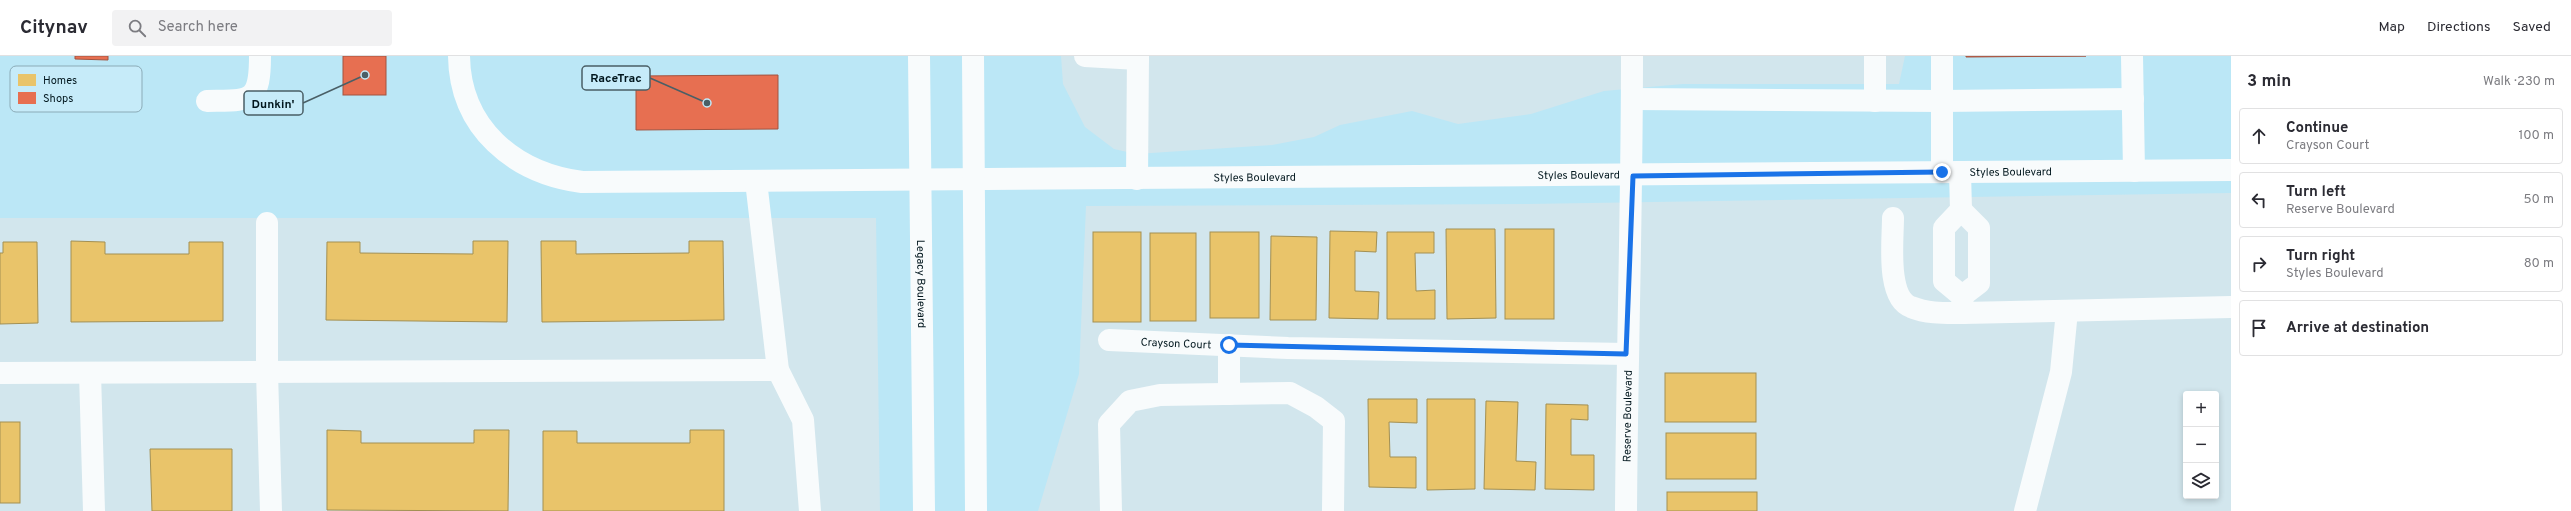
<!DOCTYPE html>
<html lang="en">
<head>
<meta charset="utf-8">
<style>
  :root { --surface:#fff; --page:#f2f2f3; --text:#2b2b33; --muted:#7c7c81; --line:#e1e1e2 }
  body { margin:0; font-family:Overpass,sans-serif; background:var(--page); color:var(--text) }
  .controls { position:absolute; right:12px; bottom:12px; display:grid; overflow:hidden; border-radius:4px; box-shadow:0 2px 6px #0003 }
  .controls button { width:36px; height:36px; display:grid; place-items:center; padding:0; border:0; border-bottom:1px solid var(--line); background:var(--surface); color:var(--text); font:20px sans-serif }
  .stop { position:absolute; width:12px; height:12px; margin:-9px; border:3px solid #1a73e8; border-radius:50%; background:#fff }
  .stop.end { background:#1a73e8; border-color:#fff; box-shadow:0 1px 4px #0008 }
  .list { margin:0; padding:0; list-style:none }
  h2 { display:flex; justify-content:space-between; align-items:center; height:52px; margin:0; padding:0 16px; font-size:17px }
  h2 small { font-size:13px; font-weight:400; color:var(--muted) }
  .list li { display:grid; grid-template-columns:26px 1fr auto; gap:12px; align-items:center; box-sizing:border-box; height:56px; margin:0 8px 8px; padding:0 8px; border:1px solid var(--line); border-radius:4px }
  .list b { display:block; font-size:15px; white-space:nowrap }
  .list p { margin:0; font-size:13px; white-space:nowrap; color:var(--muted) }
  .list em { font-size:13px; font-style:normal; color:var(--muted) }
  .icon { flex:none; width:22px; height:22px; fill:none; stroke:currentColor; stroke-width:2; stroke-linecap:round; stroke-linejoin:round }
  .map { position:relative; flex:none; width:2231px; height:455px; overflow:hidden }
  header { display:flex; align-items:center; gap:24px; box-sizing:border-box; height:56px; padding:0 20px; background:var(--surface); border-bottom:1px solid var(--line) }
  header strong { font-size:19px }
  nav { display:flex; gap:22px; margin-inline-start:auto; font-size:14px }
  .search { width:280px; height:36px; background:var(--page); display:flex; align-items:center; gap:10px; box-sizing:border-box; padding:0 14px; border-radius:4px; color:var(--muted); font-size:15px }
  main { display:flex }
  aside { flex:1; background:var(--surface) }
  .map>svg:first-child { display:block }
  .built { fill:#bbe7f6 }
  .homes { fill:#e9c46a; stroke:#a39053 }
  .shops { fill:#e76f51; stroke:#a25441 }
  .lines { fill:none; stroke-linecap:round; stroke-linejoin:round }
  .minor { stroke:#f8fbfc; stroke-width:22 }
  .route { stroke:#1a73e8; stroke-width:5 }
  .labels { text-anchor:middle; stroke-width:4; stroke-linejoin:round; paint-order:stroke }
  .street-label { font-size:11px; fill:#01161d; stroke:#c6ebf9 }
  .key { fill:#c6ebf9; stroke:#8babb7; stroke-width:1 }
  .key-label { font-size:11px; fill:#01161d }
  .leader { fill:none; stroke:#4a5f66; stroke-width:1.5 }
  .callout-dot { fill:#4a5f66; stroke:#c6ebf9; stroke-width:1.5 }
  .callout { fill:#c6ebf9; stroke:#4a5f66; stroke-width:1.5 }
  .callout-label { font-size:12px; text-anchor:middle; font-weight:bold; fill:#01161d }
</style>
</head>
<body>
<header>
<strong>Citynav</strong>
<div class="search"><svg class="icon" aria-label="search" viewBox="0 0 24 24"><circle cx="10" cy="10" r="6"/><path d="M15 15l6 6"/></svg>Search here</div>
<nav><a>Map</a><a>Directions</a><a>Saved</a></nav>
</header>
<main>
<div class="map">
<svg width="2231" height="455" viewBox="0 0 2231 455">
  <rect width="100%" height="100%" fill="#d2e6ed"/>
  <polygon class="built" points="0,0 1061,0 1063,28 1085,71 1114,93 1136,98 1272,89 1314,81 1340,69 1412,55 1458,68 1531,58 1604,35 1683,28 1899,28 1905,0 2231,0 2231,137 1527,148 1086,150 1079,318 1038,455 880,455 876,162 0,162"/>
  <g class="homes">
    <polygon points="1446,173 1495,173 1496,262 1447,263"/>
    <rect x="1505" y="173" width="49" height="90"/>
    <polygon points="1330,175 1377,176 1376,196 1355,195 1355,235 1379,236 1378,263 1329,262"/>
    <rect x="1093" y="176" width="48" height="90"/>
    <rect x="1210" y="176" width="49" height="86"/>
    <polygon points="1387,176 1434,176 1434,197 1415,197 1416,235 1435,234 1435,263 1387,263"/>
    <rect x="1150" y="177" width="46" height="88"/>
    <polygon points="1271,180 1317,181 1316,264 1270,264"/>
    <polygon points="71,185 105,186 105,198 189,198 189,186 223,186 223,265 71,266"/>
    <polygon points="473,185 508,185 507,266 326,264 327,186 360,186 360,197 473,198"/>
    <polygon points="541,185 576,185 576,198 689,197 689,185 723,185 724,264 542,266"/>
    <polygon points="3,186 37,186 38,267 0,268 0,197 3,197"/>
    <rect x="1665" y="317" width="91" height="49"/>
    <polygon points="1368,343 1417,343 1417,367 1389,366 1390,401 1416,401 1416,432 1369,431"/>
    <polygon points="1427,343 1475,343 1475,433 1427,434"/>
    <polygon points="1486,345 1518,346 1516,405 1536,406 1535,434 1484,433"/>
    <polygon points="1546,348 1588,349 1588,364 1571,363 1571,399 1594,399 1594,434 1545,433"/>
    <rect x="0" y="366" width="20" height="81"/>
    <polygon points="327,374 361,375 361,387 474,387 474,374 509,374 508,455 327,454"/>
    <polygon points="690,374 724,374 724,455 543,455 543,375 577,375 577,387 690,387"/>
    <rect x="1666" y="377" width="90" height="46"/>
    <polygon points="150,393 232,393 232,455 152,455"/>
    <rect x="1667" y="436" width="90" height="19"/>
  </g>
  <g class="shops">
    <polygon points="75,0 108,0 108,4 75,3"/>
    <rect x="343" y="0" width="43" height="39"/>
    <polygon points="1966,0 2086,0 1966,1"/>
    <polygon points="778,19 778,73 636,74 636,20"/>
  </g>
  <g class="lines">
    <g class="minor">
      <path id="s1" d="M459 0C460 72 514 117 582 126L2231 114"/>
      <path id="s2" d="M919 0 924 455"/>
      <polyline points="973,0 976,455"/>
      <polyline points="1085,0 1138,3"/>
      <polyline points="1875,0 1875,45"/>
      <polyline points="1942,0 1942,116"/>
      <polyline points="2132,0 2134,115"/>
      <polyline points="1632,43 1942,45 2133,43"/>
      <path d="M207 45C250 44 260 48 260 0"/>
      <polyline points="1960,116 1961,154 1944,172 1944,225 1962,240 1963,257 2231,251"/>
      <polyline points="1137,123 1138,0"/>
      <polyline points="756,125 778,314 803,364 810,455"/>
      <polyline points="1961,154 1979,172 1979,227 1962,240"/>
      <path d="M1893 162C1893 184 1886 242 1911 251 1928 258 1946 257 1963 257"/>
      <polyline points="267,167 267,316 271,455"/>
      <path id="s3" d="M1109 284 1288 292 1627 298"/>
      <polyline points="1229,289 1229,338"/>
      <polyline points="0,317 778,314"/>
      <polyline points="90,317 94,455"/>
      <polyline points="1111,455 1109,368 1130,345 1160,339 1290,337 1316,351 1334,365 1333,455"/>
      <path id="s4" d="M1626 455C1627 303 1632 152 1632 0"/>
      <polyline points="2025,455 2061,316 2067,255"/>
    </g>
  </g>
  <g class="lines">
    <polyline class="route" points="1229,289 1626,298 1633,120 1942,116"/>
  </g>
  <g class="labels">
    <g class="street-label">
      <text dy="4" stroke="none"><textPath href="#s1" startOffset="1622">Styles Boulevard</textPath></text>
      <text dy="4" stroke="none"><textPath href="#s1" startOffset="1190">Styles Boulevard</textPath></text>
      <text dy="4" stroke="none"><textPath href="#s1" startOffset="866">Styles Boulevard</textPath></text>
      <text dy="4" stroke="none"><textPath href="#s2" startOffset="228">Legacy Boulevard</textPath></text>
      <text dy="4" stroke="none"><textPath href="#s3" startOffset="67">Crayson Court</textPath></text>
      <text dy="4" stroke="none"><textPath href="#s4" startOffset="95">Reserve Boulevard</textPath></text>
    </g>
  </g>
  <rect x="10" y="10" width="132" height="46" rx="6" class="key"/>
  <rect x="18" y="18" width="18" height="12" fill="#e9c46a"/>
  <rect x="18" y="36" width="18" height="12" fill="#e76f51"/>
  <g class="key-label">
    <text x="43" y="28">Homes</text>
    <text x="43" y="46">Shops</text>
  </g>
  <path class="leader" d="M707 47L650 22M365 19L303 47"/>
  <g class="callout-dot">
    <circle cx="707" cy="47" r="4"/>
    <circle cx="365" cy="19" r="4"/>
  </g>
  <g class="callout">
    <rect x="582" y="10" width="68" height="24" rx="4"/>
    <rect x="244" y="35" width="59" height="24" rx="4"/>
  </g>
  <g class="callout-label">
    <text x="616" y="26">RaceTrac</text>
    <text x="273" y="52">Dunkin'</text>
  </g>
</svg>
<div class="controls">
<button>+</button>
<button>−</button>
<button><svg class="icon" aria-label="layers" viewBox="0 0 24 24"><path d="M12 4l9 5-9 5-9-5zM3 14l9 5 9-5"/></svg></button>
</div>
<div class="stop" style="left:1229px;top:289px"></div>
<div class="stop end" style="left:1942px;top:116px"></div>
</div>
<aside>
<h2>3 min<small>Walk · 230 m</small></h2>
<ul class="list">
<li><svg class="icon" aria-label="ahead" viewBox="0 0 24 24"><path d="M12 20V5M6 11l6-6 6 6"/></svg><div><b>Continue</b><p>Crayson Court</p></div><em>100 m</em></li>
<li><svg class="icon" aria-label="left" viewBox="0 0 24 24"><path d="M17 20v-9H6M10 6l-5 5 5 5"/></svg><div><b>Turn left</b><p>Reserve Boulevard</p></div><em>50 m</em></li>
<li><svg class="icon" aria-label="right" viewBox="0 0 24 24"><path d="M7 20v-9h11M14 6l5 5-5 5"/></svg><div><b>Turn right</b><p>Styles Boulevard</p></div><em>80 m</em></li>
<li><svg class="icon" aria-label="arrive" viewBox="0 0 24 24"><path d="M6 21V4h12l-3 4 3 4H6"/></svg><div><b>Arrive at destination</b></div></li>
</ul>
</aside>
</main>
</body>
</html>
